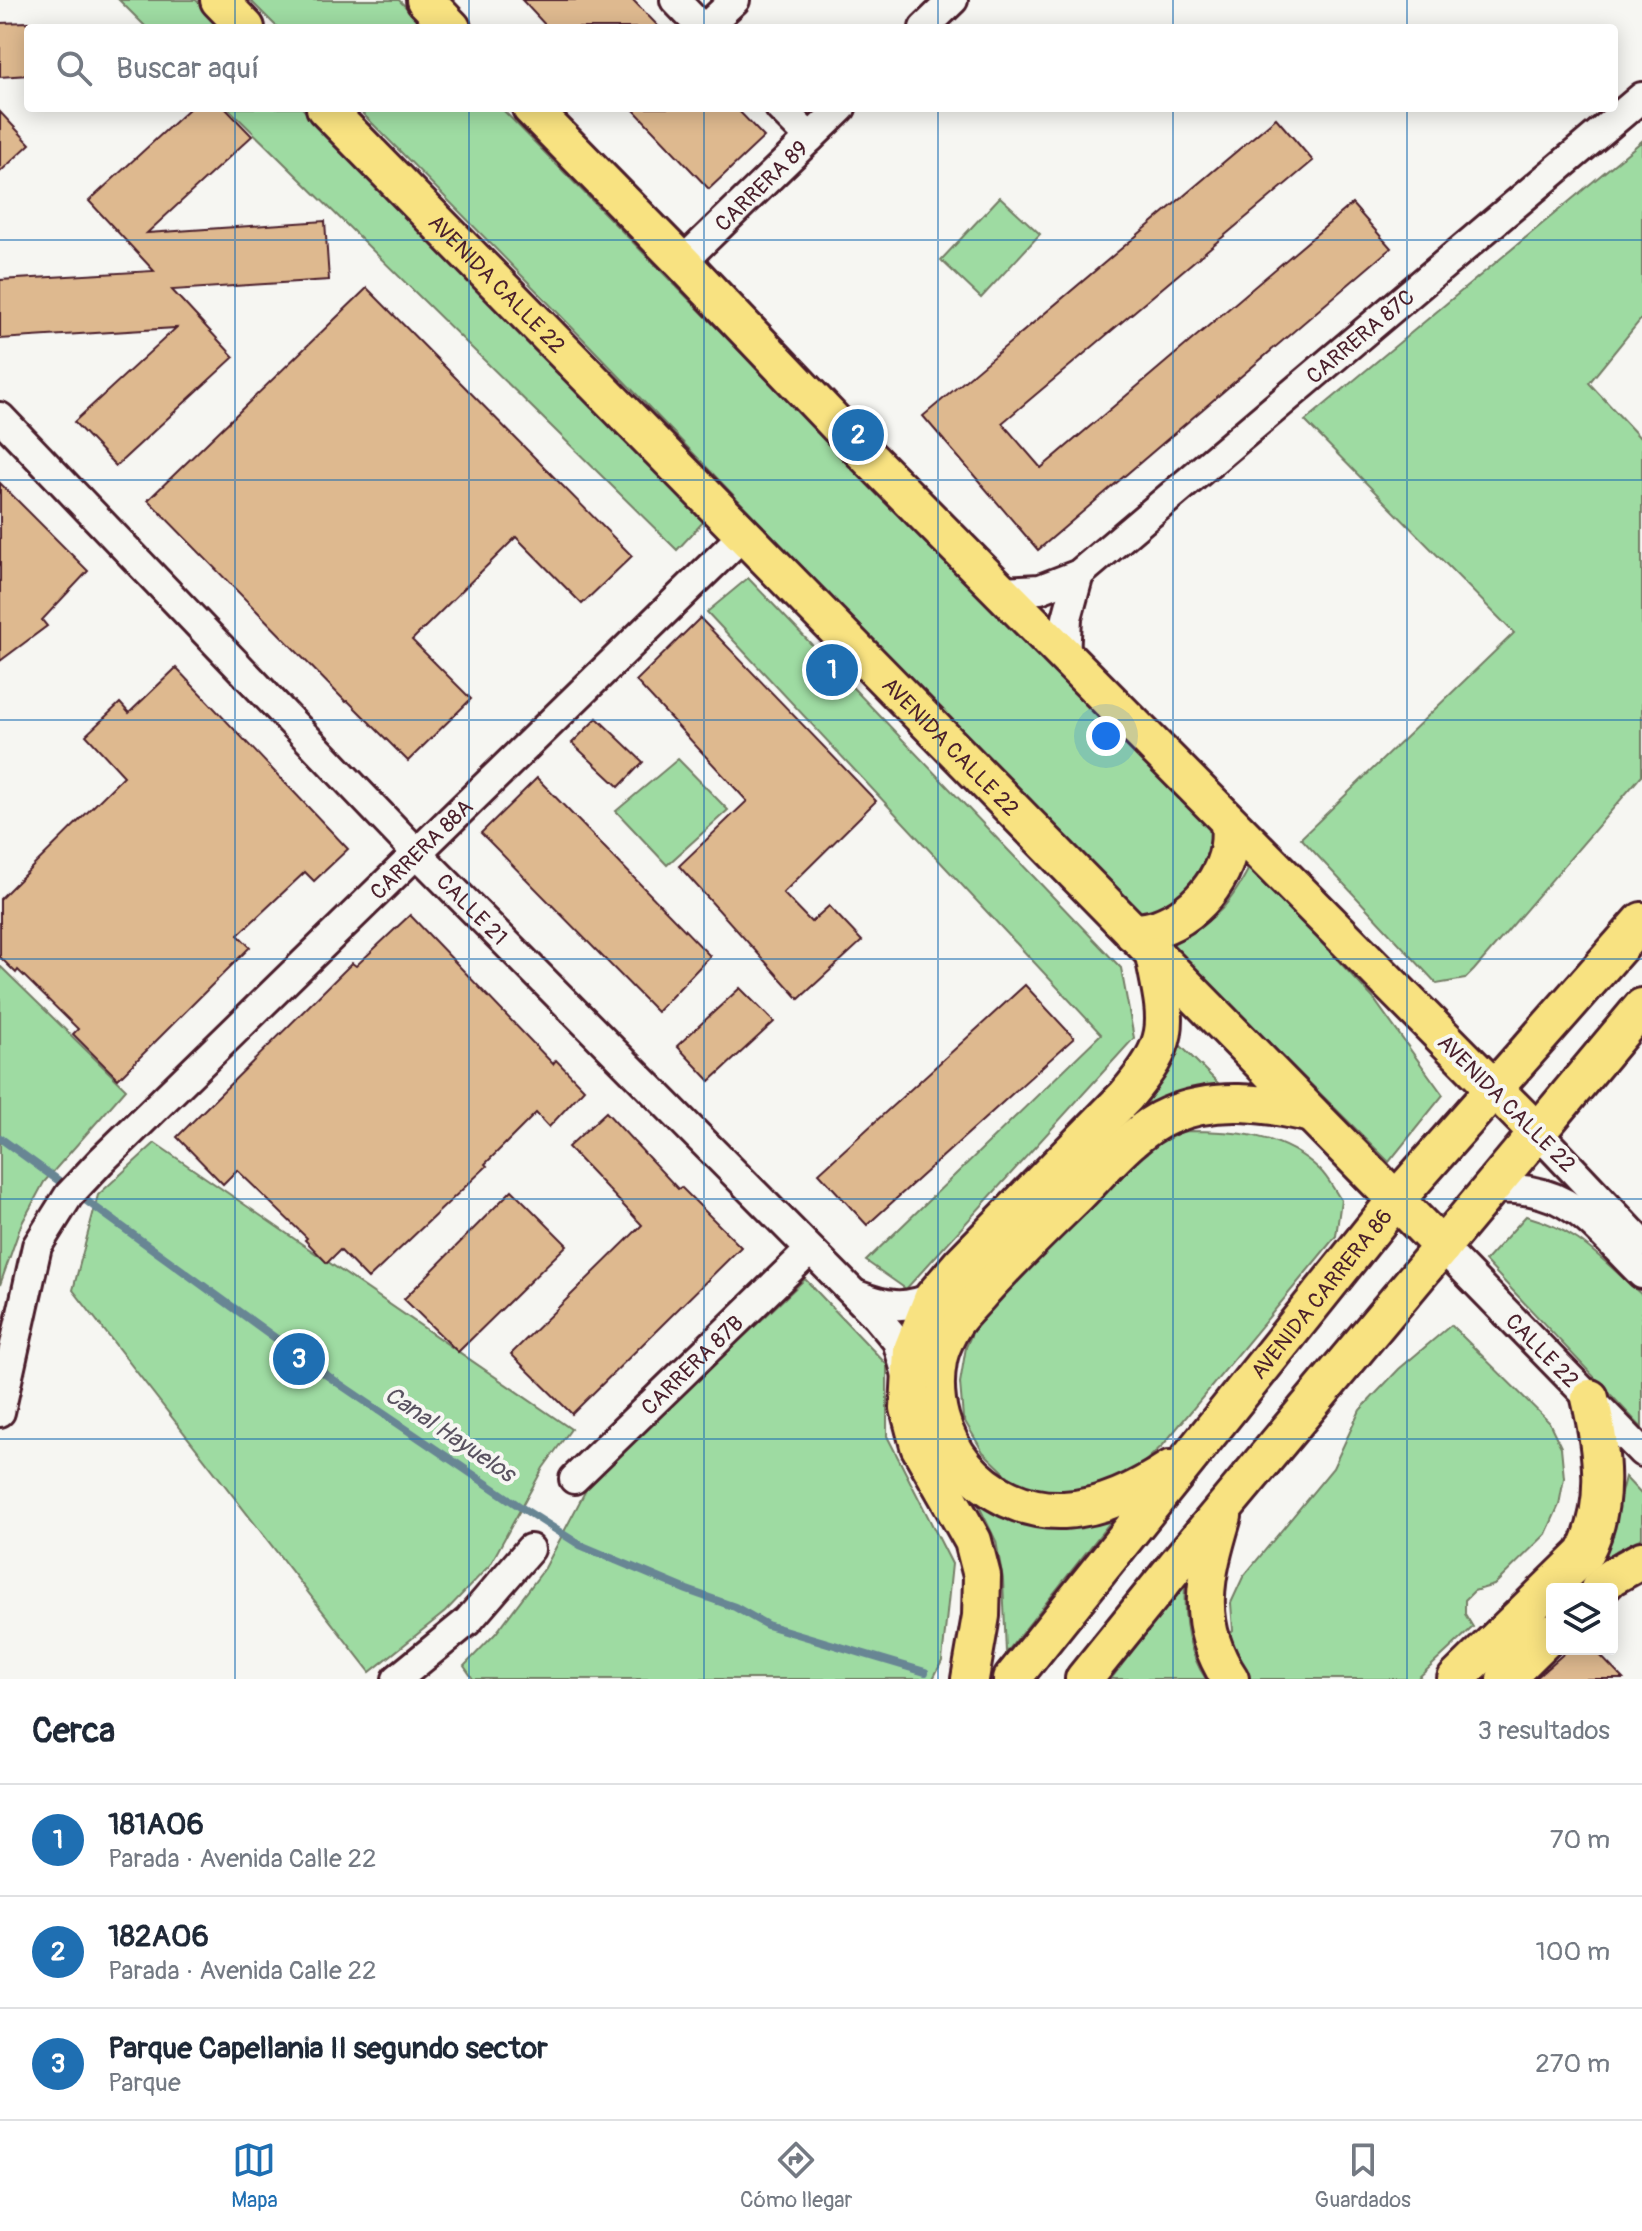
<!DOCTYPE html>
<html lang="es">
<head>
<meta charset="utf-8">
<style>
  :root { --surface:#fff; --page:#f2f2f3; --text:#1f2937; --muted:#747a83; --line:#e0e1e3; --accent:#1f6fb2 }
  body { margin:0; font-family:Pangolin,sans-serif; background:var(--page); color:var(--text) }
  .controls { position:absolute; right:24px; bottom:24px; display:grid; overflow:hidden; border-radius:8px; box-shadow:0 4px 20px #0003 }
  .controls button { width:72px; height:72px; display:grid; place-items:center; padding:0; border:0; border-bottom:2px solid var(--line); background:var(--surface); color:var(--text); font:40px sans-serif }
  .you { position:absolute; left:1106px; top:736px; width:28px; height:28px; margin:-20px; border:6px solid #fff; border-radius:50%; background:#1a73e8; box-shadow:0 0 0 12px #1a73e833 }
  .badge { display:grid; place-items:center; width:52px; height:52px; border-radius:50%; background:var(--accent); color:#fff; font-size:26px; font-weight:700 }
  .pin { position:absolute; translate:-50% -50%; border:4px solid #fff; box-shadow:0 2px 8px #0006 }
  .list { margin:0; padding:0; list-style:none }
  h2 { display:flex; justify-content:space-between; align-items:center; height:104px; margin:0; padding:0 32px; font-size:34px }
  h2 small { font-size:26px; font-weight:400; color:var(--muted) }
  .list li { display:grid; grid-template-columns:52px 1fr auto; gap:24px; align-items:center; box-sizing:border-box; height:112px; padding:0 32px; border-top:2px solid var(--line) }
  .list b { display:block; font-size:30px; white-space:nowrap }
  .list p { margin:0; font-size:26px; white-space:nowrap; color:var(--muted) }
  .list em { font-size:26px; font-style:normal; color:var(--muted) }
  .icon { flex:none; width:44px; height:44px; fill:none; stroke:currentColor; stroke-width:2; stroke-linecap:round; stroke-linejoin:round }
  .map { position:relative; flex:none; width:1642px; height:1679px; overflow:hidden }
  .search { position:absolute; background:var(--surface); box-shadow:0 4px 20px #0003; left:24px; right:24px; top:24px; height:88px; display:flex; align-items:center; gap:20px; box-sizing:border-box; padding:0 28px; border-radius:8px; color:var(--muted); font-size:30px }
  .sheet { height:440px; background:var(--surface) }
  nav { display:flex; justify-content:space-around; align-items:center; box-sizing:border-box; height:112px; border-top:2px solid var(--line); background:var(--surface); font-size:22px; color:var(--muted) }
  nav a { display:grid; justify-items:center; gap:4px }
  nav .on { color:var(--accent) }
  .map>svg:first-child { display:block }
  .green { fill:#9edba2; stroke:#747d66; stroke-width:2 }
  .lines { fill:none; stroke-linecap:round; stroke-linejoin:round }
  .stream { stroke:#688694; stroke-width:8 }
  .building { fill:#deb98f; stroke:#4a1f2b; stroke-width:2 }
  .minor-casing { stroke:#4a1f2b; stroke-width:34 }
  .major-casing { stroke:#4a1f2b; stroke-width:42 }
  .minor { stroke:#f6f6f2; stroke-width:28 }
  .major { stroke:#f8e281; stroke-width:36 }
  .grid { fill:none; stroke:#1f6fb2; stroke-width:2; stroke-opacity:0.55 }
  .labels { text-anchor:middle; stroke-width:8; stroke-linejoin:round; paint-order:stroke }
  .street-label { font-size:22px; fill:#4a1f2b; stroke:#f6f6f2 }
  .water-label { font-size:24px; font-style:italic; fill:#595260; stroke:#f6f6f2 }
</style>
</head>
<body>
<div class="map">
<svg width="1642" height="1679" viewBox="0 0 1642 1679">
  <rect width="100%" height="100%" fill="#f6f6f2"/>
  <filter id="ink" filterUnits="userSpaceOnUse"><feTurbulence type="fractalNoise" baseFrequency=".0125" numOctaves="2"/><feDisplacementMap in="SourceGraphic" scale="16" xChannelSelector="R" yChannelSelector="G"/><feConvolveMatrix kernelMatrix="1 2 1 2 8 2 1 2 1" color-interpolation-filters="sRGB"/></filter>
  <g filter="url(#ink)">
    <g class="green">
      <polygon points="119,0 196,0 223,28 147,28"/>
      <polygon points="250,0 399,0 426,28 278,28"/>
      <polygon points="228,108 302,108 706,519 677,550"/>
      <path d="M357 108H501L1214 834C1203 874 1182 898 1146 919 879 653 624 375 357 108Z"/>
      <polygon points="1642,141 1642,318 1589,383 1642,440 1642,775 1474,970 1465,979 1437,984 1301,838 1514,633 1305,421"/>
      <polygon points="1000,197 1040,234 981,298 941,260"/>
      <polygon points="748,578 1121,968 1134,1038 906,1289 866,1261 1101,1034 707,612"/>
      <polygon points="678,759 728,810 667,865 616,811"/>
      <path d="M1250 866 1373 998 1443 1095 1389 1162 1166 940C1213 923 1227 911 1250 866Z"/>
      <polygon points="0,966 126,1089 44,1182 21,1225 0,1285"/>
      <polygon points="1175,1040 1220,1085 1155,1101 1128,1118"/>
      <path d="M1183 1131C1233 1131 1280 1132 1319 1169 1328 1177 1334 1190 1341 1200L1336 1236 1163 1445 1129 1476 1064 1497 1036 1491 1009 1477 983 1452 963 1418 960 1383 966 1347 983 1308 1144 1151Z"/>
      <polygon points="155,1143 571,1429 543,1468 490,1565 445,1612 370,1672 73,1290 98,1195"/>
      <path d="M1526 1216C1582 1232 1600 1259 1642 1295V1428L1485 1261Z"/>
      <polygon points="805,1279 887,1365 887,1436 952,1564 942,1661 933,1679 473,1679 464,1666 496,1633 545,1568 590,1482"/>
      <polygon points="1451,1325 1549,1422 1561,1447 1564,1478 1559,1505 1546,1534 1494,1585 1474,1591 1465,1600 1465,1614 1473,1627 1417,1679 1242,1679 1219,1642 1233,1631 1231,1603 1243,1577 1333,1468 1360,1410 1399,1369"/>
      <polygon points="1625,1477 1642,1495 1642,1538 1617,1550 1591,1570 1609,1540"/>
      <path d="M975 1498C1018 1532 1059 1534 1111 1521L1006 1653 1003 1579 996 1541Z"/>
      <path d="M1185 1583C1183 1616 1187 1651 1206 1679H1111Z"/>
    </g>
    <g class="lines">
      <polyline class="stream" points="0,1138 322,1372 522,1508 580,1545 687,1590 735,1607 767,1625 925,1672"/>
    </g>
    <g class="building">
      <polygon points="522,0 633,0 660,28 548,28"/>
      <polygon points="28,22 28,75 0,77 0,23"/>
      <polygon points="190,108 225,108 252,136 147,233 325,221 329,280 172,290 234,357 116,466 74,422 176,328 0,339 0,280 154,271 89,201"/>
      <polygon points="632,108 736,108 764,137 709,189"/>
      <polygon points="0,112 30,144 0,172"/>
      <polygon points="1276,118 1313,161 1002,423 1041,468 1352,204 1391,248 1038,550 923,416"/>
      <polygon points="367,288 632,556 582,604 516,537 412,640 471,699 408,761 348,701 346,702 148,500"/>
      <polygon points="0,483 88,571 42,620 47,626 0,661"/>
      <polygon points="700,618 876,801 783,893 811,922 829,906 862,941 799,999 679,866 747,801 636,681"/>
      <polygon points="176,668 348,849 314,881 305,872 238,935 250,947 118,1079 73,1034 78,1029 18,970 16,973 0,957 0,899 124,776 86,735 120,703 129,713"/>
      <polygon points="597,718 643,762 619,787 572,743"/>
      <polygon points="537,778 710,956 657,1012 481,833"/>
      <polygon points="410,915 553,1064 556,1060 584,1089 549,1127 536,1113 485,1164 487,1166 368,1279 340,1250 327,1263 305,1240 307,1238 237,1170 223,1184 177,1137 352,963 356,966"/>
      <polygon points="1025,985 1074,1038 867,1225 819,1173"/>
      <polygon points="740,988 774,1022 710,1081 677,1046"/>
      <polygon points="606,1112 678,1189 681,1187 741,1247 572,1414 511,1354 642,1225 568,1147"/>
      <polygon points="512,1190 567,1245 458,1352 404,1299"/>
      <polygon points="1569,1649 1594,1649 1623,1679 1535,1679"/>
    </g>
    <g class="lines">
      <g class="minor-casing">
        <g id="minor">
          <polyline points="675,0 702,28"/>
          <polyline points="705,28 735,0"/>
          <polyline points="924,28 953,0"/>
          <polyline points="780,108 810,138"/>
          <path id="s1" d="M682 262 841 108"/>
          <path id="s2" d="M0 417 417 853 877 1317 897 1341 907 1375"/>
          <path id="s3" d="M1000 591 1040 589 1079 574 1642 97"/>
          <polyline points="1065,657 1067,618 1079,574"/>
          <polyline points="1537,1132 1642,1243"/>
          <path d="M1490 1189C1569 1184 1590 1223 1642 1274"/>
          <path id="s4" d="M1442 1247 1642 1452"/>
          <path d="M857 1295C885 1306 904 1310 933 1297"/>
          <path id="s5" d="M0 1412 37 1246 69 1195 101 1161 742 536"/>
          <path id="s6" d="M574 1479 809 1251"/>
          <polyline points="397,1679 468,1621 530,1549"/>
        </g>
      </g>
      <g class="major-casing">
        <g id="major">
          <polyline points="219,0 246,28"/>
          <polyline points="425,0 452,28"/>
          <path id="s7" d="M325 108 1442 1247"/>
          <polyline points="531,108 682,262 864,453 1537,1132"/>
          <path d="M1133 933C1141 931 1150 931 1158 928 1200 913 1235 869 1229 824"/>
          <path d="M1170 1469C1138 1490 1103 1508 1064 1510 983 1513 924 1439 938 1361 940 1349 948 1332 955 1322 963 1311 974 1301 983 1290 1013 1257 1045 1226 1077 1195 1102 1170 1136 1129 1168 1116 1214 1096 1264 1102 1311 1114"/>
          <path d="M1223 1516C1205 1576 1193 1623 1230 1679"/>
          <polyline points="1599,1589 1611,1577 1642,1560"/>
          <path d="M970 1679 981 1616 982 1576 973 1541 919 1446 909 1408 912 1350 933 1297 962 1263 1126 1096C1174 1039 1168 1025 1154 955"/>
          <path id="s8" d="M1012 1679 1396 1200 1642 921"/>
          <polyline points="1084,1679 1177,1564 1642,1007"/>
          <path d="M1456 1679 1584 1554C1610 1506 1602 1449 1590 1398"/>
          <polyline points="1505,1679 1552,1633"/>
        </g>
      </g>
      <use href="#minor" class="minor"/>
      <use href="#major" class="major"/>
    </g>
  </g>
  <path class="grid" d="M235 0V28M469 0V28M704 0V28M938 0V28M1173 0V28M1407 0V28M235 108V1679M469 108V1679M704 108V1679M938 108V1679M1173 108V1679M1407 108V1679M0 240H1642M0 480H1642M0 720H1642M0 959H1642M0 1199H1642M0 1439H1642"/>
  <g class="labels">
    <g class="street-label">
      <text dy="8" stroke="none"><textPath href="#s1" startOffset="110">CARRERA 89</textPath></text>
      <text dy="8" stroke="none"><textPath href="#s7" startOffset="246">AVENIDA CALLE 22</textPath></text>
      <text dy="8" stroke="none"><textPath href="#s3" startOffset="450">CARRERA 87C</textPath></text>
      <text dy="8" stroke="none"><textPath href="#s7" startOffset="894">AVENIDA CALLE 22</textPath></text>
      <text dy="8" stroke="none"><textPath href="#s5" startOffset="724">CARRERA 88A</textPath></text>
      <text dy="8" stroke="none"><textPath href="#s2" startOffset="682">CALLE 21</textPath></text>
      <text transform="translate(1507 1103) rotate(45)" y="8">AVENIDA CALLE 22</text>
      <text dy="8" stroke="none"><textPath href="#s8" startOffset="494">AVENIDA CARRERA 86</textPath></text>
      <text dy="8" stroke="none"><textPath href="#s4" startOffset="144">CALLE 22</textPath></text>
      <text dy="8" stroke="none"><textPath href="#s6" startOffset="164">CARRERA 87B</textPath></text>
    </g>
    <g class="water-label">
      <text transform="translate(450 1434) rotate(34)" y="8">Canal Hayuelos</text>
    </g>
  </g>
</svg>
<div class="controls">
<button><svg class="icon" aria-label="layers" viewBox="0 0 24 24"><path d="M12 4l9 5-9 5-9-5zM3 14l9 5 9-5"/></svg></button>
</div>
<div class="you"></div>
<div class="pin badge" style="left:832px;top:670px">1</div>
<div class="pin badge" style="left:858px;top:435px">2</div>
<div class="pin badge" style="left:299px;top:1359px">3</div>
<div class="search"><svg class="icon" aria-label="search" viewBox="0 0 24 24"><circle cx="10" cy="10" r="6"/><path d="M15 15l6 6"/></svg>Buscar aquí</div>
</div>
<section class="sheet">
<h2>Cerca<small>3 resultados</small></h2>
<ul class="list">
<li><span class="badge">1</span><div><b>181A06</b><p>Parada · Avenida Calle 22</p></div><em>70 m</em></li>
<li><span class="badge">2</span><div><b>182A06</b><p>Parada · Avenida Calle 22</p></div><em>100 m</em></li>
<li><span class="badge">3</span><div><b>Parque Capellania II segundo sector</b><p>Parque</p></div><em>270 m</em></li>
</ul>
</section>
<nav>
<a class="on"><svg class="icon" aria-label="map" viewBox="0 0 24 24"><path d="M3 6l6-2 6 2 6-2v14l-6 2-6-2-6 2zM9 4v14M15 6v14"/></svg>Mapa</a>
<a><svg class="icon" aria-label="directions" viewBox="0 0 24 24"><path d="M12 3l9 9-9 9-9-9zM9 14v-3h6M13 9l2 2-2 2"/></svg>Cómo llegar</a>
<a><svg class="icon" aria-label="saved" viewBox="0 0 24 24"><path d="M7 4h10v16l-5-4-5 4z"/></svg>Guardados</a>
</nav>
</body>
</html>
